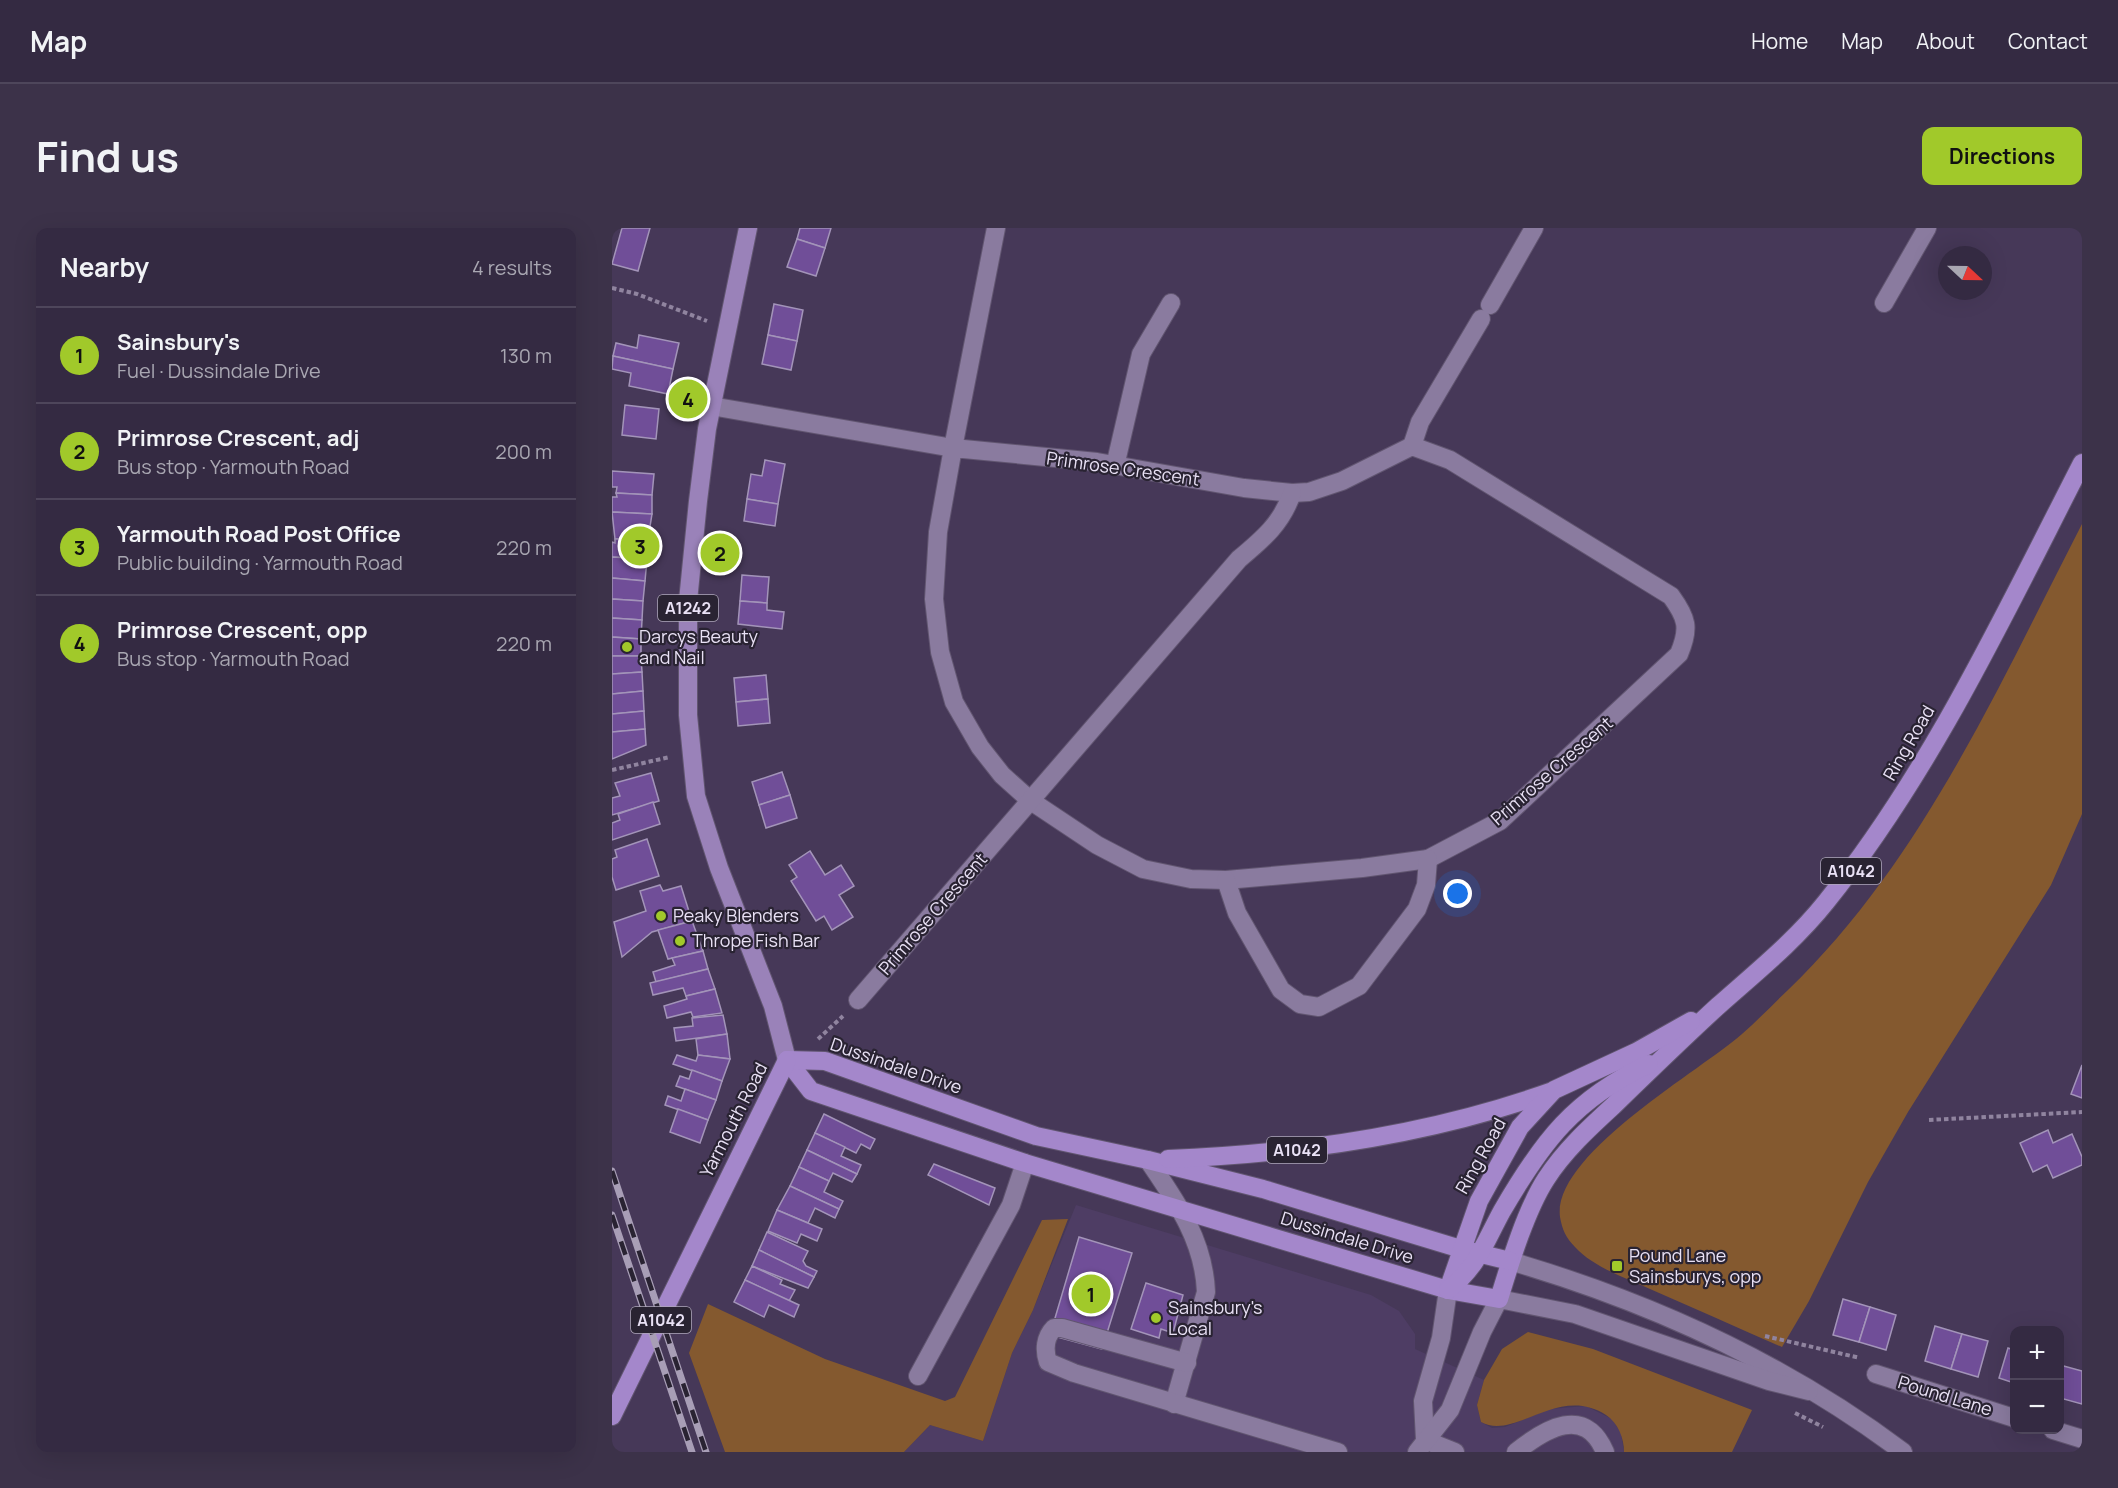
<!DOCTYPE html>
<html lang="en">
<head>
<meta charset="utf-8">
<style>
  :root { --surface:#342a42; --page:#3c3249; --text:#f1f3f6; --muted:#a9a7b2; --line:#4e465b; --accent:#a1c92a }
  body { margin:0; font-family:Manrope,sans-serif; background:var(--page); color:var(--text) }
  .controls { position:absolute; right:18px; bottom:18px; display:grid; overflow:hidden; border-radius:12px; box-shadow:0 6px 24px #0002 }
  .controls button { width:54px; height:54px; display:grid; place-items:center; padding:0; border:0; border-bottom:2px solid var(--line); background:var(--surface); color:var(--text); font:30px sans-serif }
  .compass { position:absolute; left:1326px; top:18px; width:54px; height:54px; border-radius:50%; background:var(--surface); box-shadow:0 6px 24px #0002; rotate:112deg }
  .you { position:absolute; left:846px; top:666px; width:21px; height:21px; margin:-15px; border:4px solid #fff; border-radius:50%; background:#1a73e8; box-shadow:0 0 0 9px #1a73e833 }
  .badge { display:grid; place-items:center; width:39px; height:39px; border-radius:50%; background:var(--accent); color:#111; font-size:20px; font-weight:700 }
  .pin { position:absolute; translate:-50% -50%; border:3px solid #fff; box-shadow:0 2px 6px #0006 }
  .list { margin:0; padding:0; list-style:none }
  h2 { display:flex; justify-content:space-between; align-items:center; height:78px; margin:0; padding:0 24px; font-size:26px }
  h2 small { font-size:20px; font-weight:400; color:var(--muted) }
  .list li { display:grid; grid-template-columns:39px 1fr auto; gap:18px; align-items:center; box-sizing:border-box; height:96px; padding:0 24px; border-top:2px solid var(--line) }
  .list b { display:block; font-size:22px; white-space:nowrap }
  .list p { margin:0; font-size:20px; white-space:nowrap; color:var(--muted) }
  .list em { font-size:20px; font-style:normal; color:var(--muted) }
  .map { position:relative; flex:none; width:1470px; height:1224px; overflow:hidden; border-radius:12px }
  header { display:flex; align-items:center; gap:36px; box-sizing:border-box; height:84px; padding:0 30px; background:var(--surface); border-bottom:2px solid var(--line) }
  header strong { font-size:28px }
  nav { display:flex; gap:33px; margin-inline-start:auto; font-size:21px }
  .intro { display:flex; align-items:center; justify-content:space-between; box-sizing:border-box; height:144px; padding:0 36px }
  h1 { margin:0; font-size:42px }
  .button { padding:15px 27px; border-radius:12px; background:var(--accent); color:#111; font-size:21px; font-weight:700 }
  main { display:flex; gap:36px; padding:0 36px }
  aside { flex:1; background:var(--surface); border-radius:12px; box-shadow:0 6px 24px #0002 }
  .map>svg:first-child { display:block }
  .built { fill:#4e3d64 }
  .green { fill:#84592f }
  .building { fill:#704e98; stroke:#a394b9; stroke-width:1.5 }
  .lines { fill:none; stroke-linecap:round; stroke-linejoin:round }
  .minor-casing { stroke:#615570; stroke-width:20 }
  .major-casing { stroke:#615570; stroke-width:20 }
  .highway-casing { stroke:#615570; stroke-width:20 }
  .path { stroke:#90849f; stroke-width:4; stroke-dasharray:4.5 3; stroke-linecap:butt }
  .minor { stroke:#8a7b9f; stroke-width:18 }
  .major { stroke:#9a82b9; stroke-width:18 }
  .highway { stroke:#a487cb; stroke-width:18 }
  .rail-casing { stroke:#a89eb6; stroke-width:7 }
  .rail { stroke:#292332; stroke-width:4.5; stroke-dasharray:14; stroke-linecap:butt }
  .poi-dot { fill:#a1c92a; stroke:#292332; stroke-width:2 }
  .labels { text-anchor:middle; stroke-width:4.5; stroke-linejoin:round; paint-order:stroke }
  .shield { fill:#292332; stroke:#afa8ba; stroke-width:1.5 }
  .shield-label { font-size:16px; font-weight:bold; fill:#e9e1f5 }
  .street-label { font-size:18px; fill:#e9e1f5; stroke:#292332 }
  .poi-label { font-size:18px; fill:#e9e1f5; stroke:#292332; text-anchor:start }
</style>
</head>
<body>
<header>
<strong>Map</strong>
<nav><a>Home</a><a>Map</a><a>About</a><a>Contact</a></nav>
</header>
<div class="intro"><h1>Find us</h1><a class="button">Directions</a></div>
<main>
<aside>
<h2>Nearby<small>4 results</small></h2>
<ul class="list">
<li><span class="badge">1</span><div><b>Sainsbury's</b><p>Fuel · Dussindale Drive</p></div><em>130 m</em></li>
<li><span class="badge">2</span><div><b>Primrose Crescent, adj</b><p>Bus stop · Yarmouth Road</p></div><em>200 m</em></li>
<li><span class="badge">3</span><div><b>Yarmouth Road Post Office</b><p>Public building · Yarmouth Road</p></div><em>220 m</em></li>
<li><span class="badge">4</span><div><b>Primrose Crescent, opp</b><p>Bus stop · Yarmouth Road</p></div><em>220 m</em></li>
</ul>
</aside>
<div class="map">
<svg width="1470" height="1224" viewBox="0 0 1470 1224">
  <rect width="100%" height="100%" fill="#463858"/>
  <polygon class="built" points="464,977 759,1067 787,1083 803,1106 803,1121 872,1152 865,1177 869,1194 880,1200 893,1199 937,1181 974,1178 1000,1191 1009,1205 1012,1224 292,1224 318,1197 371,1213 400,1125 421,1082"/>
  <g class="green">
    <path d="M1470 296V586L1439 657 1296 884 1256 954 1197 1073 1170 1119C1126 1100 1082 1080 1038 1061 1014 1050 981 1039 963 1019 954 1010 950 1001 948 989 940 927 1088 843 1130 806 1146 792 1161 776 1176 762 1310 633 1386 459 1470 296Z"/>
    <polygon points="456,991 421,1082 400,1125 371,1213 318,1197 292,1224 113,1224 77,1125 96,1076 213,1131 333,1173 343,1169 430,992"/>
    <path d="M916 1104 981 1121 1140 1182 1120 1224H1012C1012 1210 1006 1195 994 1187 946 1156 903 1213 869 1194L865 1177 872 1152 890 1121Z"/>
  </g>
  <g class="building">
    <polygon points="10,0 38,0 26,43 0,36"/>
    <polygon points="188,0 219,0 213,20 185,11"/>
    <polygon points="185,11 213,20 204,48 175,39"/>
    <polygon points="162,76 191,82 185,113 156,107"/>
    <polygon points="27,107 67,115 61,141 1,128 4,115 25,120"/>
    <polygon points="156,107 185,113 179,142 150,136"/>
    <polygon points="1,128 61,141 56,166 17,158 19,145 0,141"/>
    <polygon points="13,177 47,181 44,211 10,207"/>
    <polygon points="153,232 173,236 166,276 135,271 139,246 150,248"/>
    <polygon points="0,243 42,246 40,267 4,265 5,259 0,259"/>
    <polygon points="4,265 40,267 40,286 0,284 0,269 5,269"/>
    <polygon points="135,271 166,276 163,298 132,293"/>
    <polygon points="0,284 40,286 36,311 3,311"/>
    <polygon points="3,311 36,311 35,331 0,329 0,314 3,315"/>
    <polygon points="0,329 35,331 33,353 0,350"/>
    <polygon points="130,347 157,349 155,375 128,373"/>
    <polygon points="0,350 33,353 31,373 0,371"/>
    <polygon points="0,371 31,373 30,392 0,390"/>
    <polygon points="128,373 155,375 155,382 172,384 170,401 126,396"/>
    <polygon points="0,390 30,392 29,411 0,409"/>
    <polygon points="0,409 29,411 29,428 0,428"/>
    <polygon points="0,428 29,428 30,444 0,446"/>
    <polygon points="30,444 31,463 0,466 0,446"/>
    <polygon points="154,447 156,471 124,474 122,450"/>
    <polygon points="31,463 32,483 0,486 0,466"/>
    <polygon points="156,471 158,495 126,498 124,474"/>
    <polygon points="32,483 33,501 0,504 0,486"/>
    <polygon points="33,501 34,517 0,531 0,504"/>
    <polygon points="170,544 178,567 147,577 140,554"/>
    <polygon points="39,545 47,573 0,587 0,570 8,568 3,555"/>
    <polygon points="178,567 185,590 154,600 147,577"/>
    <polygon points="41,574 48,596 0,612 0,595 8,592 6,586"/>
    <polygon points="35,611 47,648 4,662 0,649 0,631 5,629 3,622"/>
    <polygon points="198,623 213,647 229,637 242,658 227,667 241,689 220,702 212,688 204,693 179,653 185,649 177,637"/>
    <polygon points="48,657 51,663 69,658 80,693 40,704 10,729 2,694 34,683 28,663"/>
    <polygon points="80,693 91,723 56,731 46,702"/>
    <polygon points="91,723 96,741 44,754 41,744 63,737 60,730"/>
    <polygon points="96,741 103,761 74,768 71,760 41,767 38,755"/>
    <polygon points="103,761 110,785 81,789 79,784 55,790 52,778 75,771 74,768"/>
    <polygon points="111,787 115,806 64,813 62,800 81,798 80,790"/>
    <polygon points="115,806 118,831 86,827 84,811"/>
    <polygon points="65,827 84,833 86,827 118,831 110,853 61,836"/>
    <polygon points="1470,837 1470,870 1459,866"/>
    <polygon points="80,842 110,853 104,872 64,858 68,848 77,851"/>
    <polygon points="73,861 104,872 96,892 53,877 56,868 69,873"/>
    <polygon points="66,881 96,892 88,915 58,904"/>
    <polygon points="212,886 263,911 258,921 249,916 244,925 203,905"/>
    <polygon points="1436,902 1441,915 1460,906 1470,929 1470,937 1441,950 1435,937 1421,944 1408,915"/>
    <polygon points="203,905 233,919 229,928 249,937 245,946 195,922"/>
    <polygon points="195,922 245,946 240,954 221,945 217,953 187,939"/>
    <polygon points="322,936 383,960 377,977 316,947"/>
    <polygon points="187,939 217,953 212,964 231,973 227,981 178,958"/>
    <polygon points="178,958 227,981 223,990 203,980 196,995 165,982"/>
    <polygon points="165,982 210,1001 205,1013 189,1006 185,1015 156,1003"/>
    <polygon points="155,1004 196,1023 191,1033 194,1038 205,1043 202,1049 147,1022"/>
    <polygon points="467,1009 520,1025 490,1121 438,1107"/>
    <polygon points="147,1022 202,1049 196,1060 140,1038"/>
    <polygon points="140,1038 170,1052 168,1056 183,1062 177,1073 133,1052"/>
    <polygon points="133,1052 187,1077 182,1089 157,1077 152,1089 122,1074"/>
    <polygon points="534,1055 571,1067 561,1105 549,1101 547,1110 519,1101"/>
    <polygon points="1231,1071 1258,1079 1247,1114 1221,1107"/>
    <polygon points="1258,1079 1284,1087 1274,1122 1247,1114"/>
    <polygon points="1323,1098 1350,1106 1339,1141 1313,1133"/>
    <polygon points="1350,1106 1376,1113 1366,1149 1339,1141"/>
    <polygon points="1396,1120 1402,1122 1402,1155 1387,1150"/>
    <polygon points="1448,1137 1470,1143 1470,1176 1448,1170"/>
  </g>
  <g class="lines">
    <g class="minor-casing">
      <g id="minor">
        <polyline points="1272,75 1315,0"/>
        <polyline points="878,77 922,0"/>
        <path d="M99 178 341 220 485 234 632 260 680 265 697 264 730 253 800 218 838 232 1059 368C1075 390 1078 400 1067 426L888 593 816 631 750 640 614 652 579 651 531 641 485 617 419 573 390 547 368 519 342 474 328 424 322 371 326 304 341 220 384 0"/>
        <polyline points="800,218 808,194 869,91"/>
        <polyline points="503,238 529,126 559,75"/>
        <polyline points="614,652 625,685 669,762 688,776 707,779 747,758 805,681 814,657 816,631"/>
        <path d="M246 772 627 331C651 311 670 295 680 265"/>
        <path d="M536 932C564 973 592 1012 594 1064L562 1176"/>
        <path d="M898 1033C1038 1074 1174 1136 1291 1224"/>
        <path d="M575 1135 450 1100H442C433 1109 432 1122 436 1134L462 1145 726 1224"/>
        <polyline points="1264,1146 1402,1190"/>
        <polyline points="306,1148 399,977 413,935"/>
        <polyline points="1441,1202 1470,1211"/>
        <polyline points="813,1212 811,1173 829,1110 836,1062"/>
        <polyline points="813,1212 843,1224"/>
        <polyline points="805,1224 838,1182 870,1104 887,1071 963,1086 1157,1153 1197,1163"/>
        <path d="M904 1224C934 1200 973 1177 993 1224"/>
      </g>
    </g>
    <g class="major-casing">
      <polyline id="major" points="136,0 95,201 86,273 76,373 76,487 84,568 107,640 161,778 175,832"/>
    </g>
    <g class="highway-casing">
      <g id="highway">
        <path d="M175 832 199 863 413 935 836 1062 887 1071C898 1035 914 982 934 951 952 923 977 900 1001 878 1036 844 1070 811 1106 778 1143 745 1183 713 1214 674 1320 542 1393 385 1470 235"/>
        <polyline points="175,832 213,833 424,908 536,932 651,961 849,1021 898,1033"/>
        <path d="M556 931C686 926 814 908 938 864"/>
        <polyline points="836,1062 867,973 908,899 942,862 1024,824 1079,793"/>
        <path d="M836 1062C866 1038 872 1016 890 983 930 914 962 871 1037 836"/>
        <polyline points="0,1188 175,832"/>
      </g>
    </g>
    <g class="path">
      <polyline points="0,60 25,66 95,93"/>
      <polyline points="0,542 58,529"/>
      <polyline points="206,811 231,788"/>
      <polyline points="1317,892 1470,884"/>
      <polyline points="1153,1108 1248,1130"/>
      <polyline points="1183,1185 1211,1199"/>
    </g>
    <use href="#minor" class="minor"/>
    <use href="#major" class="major"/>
    <use href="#highway" class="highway"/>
    <g class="rail-casing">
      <g id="rail">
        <polyline points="0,943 94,1224"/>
        <polyline points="0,987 80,1224"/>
      </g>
    </g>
    <use href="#rail" class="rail"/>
  </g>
  <g class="poi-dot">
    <circle cx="15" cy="419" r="6"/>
    <circle cx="49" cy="688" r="6"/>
    <circle cx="68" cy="713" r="6"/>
    <rect x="999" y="1032" width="12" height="12" rx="3"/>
    <circle cx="544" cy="1090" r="6"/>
  </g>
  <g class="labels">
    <g class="shield">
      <rect x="46" y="367" width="60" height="26" rx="4.5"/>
      <rect x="1209" y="630" width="60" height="26" rx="4.5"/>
      <rect x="655" y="909" width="60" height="26" rx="4.5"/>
      <rect x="19" y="1079" width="60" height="26" rx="4.5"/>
    </g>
    <g class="shield-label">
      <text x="76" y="386">A1242</text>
      <text x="1239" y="649">A1042</text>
      <text x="685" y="928">A1042</text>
      <text x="49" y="1098">A1042</text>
    </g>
    <g class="street-label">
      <text transform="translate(511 241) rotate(8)" y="6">Primrose Crescent</text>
      <text transform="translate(1297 515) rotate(-60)" y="6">Ring Road</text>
      <text transform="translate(940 543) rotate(-41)" y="6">Primrose Crescent</text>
      <text transform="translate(321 686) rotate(-49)" y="6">Primrose Crescent</text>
      <text transform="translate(284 838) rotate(19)" y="6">Dussindale Drive</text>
      <text transform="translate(122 892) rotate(-63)" y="6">Yarmouth Road</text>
      <text transform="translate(869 928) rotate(-61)" y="6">Ring Road</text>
      <text transform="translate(735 1010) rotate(17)" y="6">Dussindale Drive</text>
      <text transform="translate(1333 1168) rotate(17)" y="6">Pound Lane</text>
    </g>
    <g class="poi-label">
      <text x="27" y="415">Darcys Beauty<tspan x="27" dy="21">and Nail</tspan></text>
      <text x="61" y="694">Peaky Blenders</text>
      <text x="80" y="719">Thrope Fish Bar</text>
      <text x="1017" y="1034">Pound Lane<tspan x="1017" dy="21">Sainsburys, opp</tspan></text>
      <text x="556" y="1086">Sainsbury's<tspan x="556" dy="21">Local</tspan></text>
    </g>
  </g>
</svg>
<div class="controls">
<button>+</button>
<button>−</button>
</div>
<svg class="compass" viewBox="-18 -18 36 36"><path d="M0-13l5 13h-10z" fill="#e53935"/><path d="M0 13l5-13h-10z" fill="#a9a7b2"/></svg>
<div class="you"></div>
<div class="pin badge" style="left:479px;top:1066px">1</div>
<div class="pin badge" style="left:108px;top:325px">2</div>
<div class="pin badge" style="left:28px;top:318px">3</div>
<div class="pin badge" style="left:76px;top:171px">4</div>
</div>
</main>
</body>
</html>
